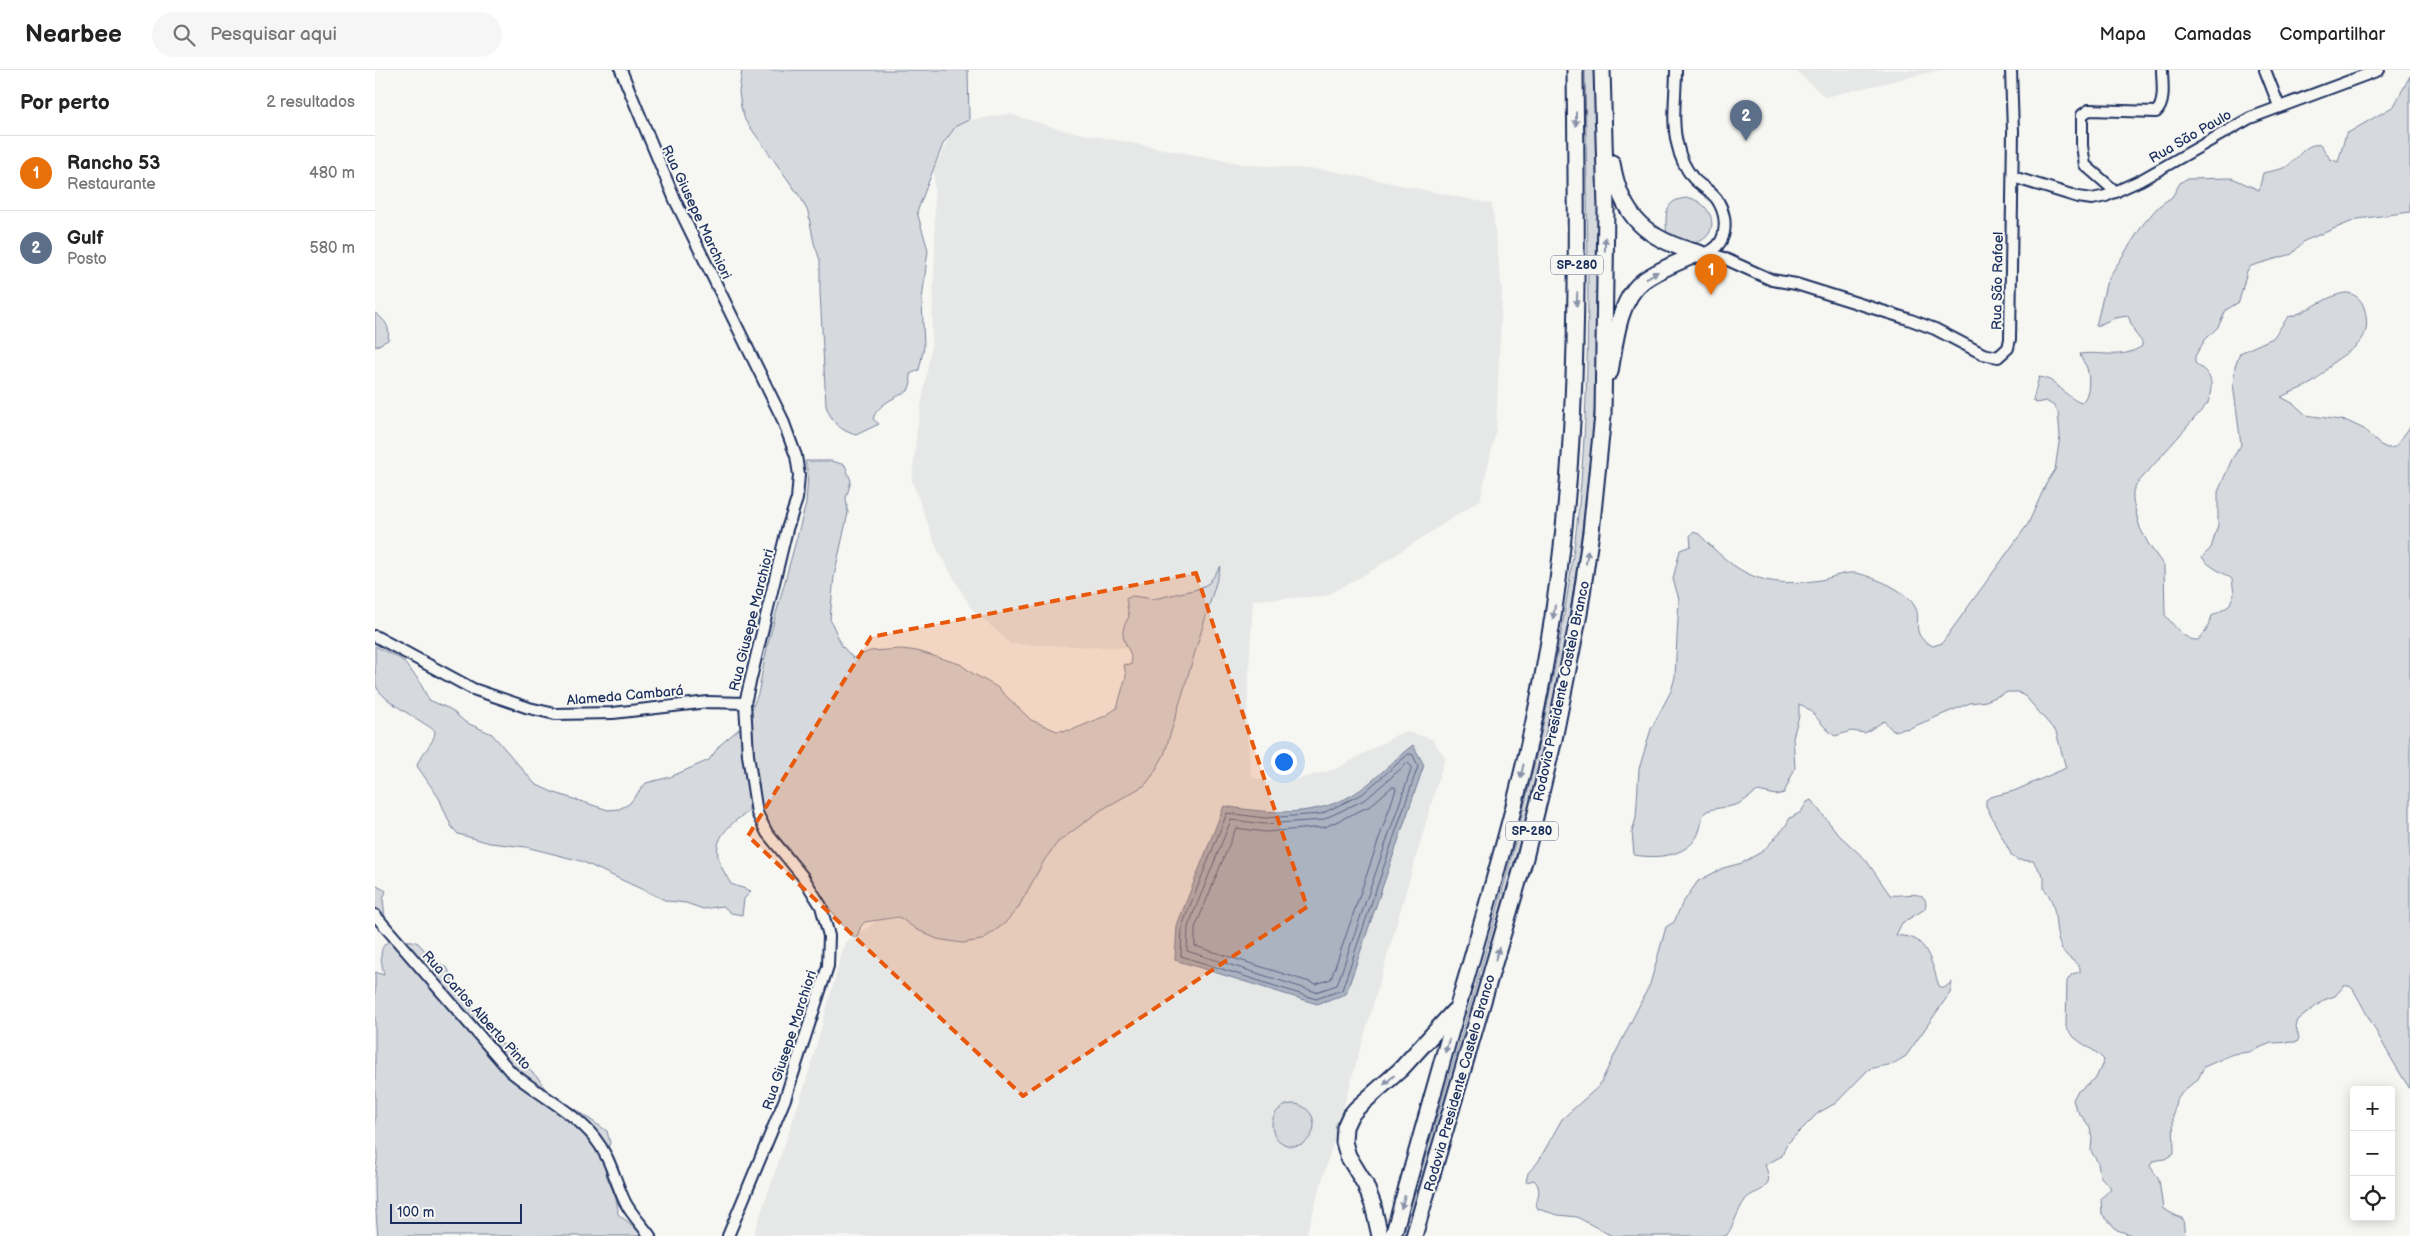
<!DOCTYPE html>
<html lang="pt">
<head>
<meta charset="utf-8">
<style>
  :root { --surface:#fff; --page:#f6f6f6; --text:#222; --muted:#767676; --line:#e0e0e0; --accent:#1a73e8 }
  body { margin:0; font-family:"Balsamiq Sans",sans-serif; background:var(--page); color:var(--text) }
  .controls { position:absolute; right:15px; bottom:15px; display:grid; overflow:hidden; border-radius:5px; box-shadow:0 2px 12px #0003 }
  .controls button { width:45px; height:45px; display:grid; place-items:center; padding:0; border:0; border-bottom:1px solid var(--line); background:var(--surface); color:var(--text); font:25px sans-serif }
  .scale { position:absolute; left:15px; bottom:12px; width:132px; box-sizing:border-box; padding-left:5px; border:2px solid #1b2f5e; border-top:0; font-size:14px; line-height:18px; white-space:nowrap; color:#1b2f5e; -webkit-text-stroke:4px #f6f6f2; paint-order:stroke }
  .you { position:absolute; left:908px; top:691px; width:18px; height:18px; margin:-12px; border:4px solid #fff; border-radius:50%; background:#1a73e8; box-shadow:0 0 0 8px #1a73e833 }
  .badge { display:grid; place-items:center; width:32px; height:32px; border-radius:50%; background:var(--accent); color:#fff; font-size:16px; font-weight:700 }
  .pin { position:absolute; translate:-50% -41px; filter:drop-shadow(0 1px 2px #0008) }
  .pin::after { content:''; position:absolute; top:26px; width:18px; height:15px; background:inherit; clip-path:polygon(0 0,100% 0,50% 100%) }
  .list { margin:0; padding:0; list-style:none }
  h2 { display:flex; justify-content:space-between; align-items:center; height:65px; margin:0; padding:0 20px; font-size:21px }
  h2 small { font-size:16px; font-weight:400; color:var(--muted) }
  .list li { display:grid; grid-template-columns:32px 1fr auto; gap:15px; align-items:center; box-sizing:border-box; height:75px; padding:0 20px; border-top:1px solid var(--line) }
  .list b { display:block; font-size:19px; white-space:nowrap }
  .list p { margin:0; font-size:16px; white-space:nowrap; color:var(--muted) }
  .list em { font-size:16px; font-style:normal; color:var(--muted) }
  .icon { flex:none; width:28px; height:28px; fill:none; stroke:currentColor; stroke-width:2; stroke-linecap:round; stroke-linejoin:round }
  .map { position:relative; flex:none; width:2035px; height:1166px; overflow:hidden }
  header { display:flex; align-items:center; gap:30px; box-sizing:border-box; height:70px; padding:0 25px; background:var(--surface); border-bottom:1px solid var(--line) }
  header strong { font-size:24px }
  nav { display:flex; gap:28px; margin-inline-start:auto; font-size:18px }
  .search { width:350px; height:45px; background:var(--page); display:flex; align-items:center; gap:12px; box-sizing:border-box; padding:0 18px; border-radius:28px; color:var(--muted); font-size:19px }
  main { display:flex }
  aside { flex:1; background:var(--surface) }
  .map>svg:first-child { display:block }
  .built { fill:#e6e7e7 }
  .green { fill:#d6d9dd; stroke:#78849e }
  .water { fill:#abb2c0; stroke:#717e99 }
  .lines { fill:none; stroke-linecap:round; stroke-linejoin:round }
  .shore { stroke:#556385; stroke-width:1 }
  .minor-casing { stroke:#1b2f5e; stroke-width:14 }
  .highway-casing { stroke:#1b2f5e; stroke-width:19 }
  .minor { stroke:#f6f6f2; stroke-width:10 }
  .highway { stroke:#f6f6f2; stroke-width:15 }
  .oneway { fill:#8892a8 }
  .marked { fill:#e8590c; fill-opacity:0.2; stroke:#e8590c; stroke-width:4; stroke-dasharray:10 6; stroke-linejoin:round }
  .labels { text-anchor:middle; stroke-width:4; stroke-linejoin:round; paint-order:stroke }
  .shield { fill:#f6f6f2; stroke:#5d6b8a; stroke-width:1 }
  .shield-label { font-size:12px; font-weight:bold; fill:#1b2f5e }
  .street-label { font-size:14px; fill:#1b2f5e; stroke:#f6f6f2 }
</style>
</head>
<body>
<header>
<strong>Nearbee</strong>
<div class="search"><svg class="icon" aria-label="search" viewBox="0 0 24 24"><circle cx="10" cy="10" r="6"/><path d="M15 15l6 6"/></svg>Pesquisar aqui</div>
<nav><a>Mapa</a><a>Camadas</a><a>Compartilhar</a></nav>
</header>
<main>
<aside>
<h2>Por perto<small>2 resultados</small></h2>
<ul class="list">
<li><span class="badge" style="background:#e8710a">1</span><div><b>Rancho 53</b><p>Restaurante</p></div><em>480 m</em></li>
<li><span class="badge" style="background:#5c6f8a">2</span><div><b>Gulf</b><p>Posto</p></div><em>580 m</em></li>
</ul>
</aside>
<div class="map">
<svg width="2035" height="1166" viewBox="0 0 2035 1166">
  <rect width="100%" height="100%" fill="#f6f6f2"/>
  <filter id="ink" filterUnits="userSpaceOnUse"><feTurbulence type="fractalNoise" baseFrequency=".02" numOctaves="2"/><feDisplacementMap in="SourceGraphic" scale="10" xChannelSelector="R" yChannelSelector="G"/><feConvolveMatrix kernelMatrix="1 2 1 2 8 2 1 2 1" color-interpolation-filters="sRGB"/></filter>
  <g filter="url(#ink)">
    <g class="built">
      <polygon points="1420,0 1565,0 1450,27"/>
      <polygon points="634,44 688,60 868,94 958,101 1117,134 1127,220 1121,361 1105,430 996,501 951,526 878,530 871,660 877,708 908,713 961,699 1029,661 1057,669 1070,687 931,1166 378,1166 432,1009 470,872 504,850 555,848 641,801 781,696 755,578 636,574 596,538 562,479 537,411 542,359 556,278 560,181 559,100 581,52"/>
    </g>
    <g class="green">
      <path d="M367 0H593L594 50 581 56 568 74 542 142 553 180 547 230 549 277 544 300 535 304 536 313 533 321C520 328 502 334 498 349L504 354 481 365C464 360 457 352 451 336L445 222V190L439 173 433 142 426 128 370 50 366 37 364 22Z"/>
      <path d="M1210 0H1222C1223 89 1228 179 1224 268 1217 421 1194 573 1159 722L1033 1166H1027C1093 937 1170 709 1200 471 1219 315 1212 157 1210 0Z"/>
      <path d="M2035 6V142L1983 149 1929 171 1917 184 1876 196 1872 201 1864 232 1851 240 1843 257 1830 270 1820 286V293C1839 306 1838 313 1833 333L1761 415 1758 421V431L1765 458 1774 475 1789 496 1790 545C1799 555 1809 571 1823 570L1831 561 1837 546 1854 536 1859 524 1857 509C1848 502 1833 497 1827 487L1836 478 1843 455V422L1857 389 1866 375 1858 314 1860 297 1865 283 1898 268 1913 247C1932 243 1957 222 1973 223 1983 225 1988 232 1990 241 1997 270 1980 277 1960 291 1953 297 1948 305 1941 310 1931 318 1917 321 1906 327L1919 334 1931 345 1972 351 1989 359 2004 374 2012 378 2020 377 2035 357V1019C2014 987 1997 953 1978 919L1974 916H1969L1960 926 1949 930 1923 950 1921 957 1924 968 1922 972 1896 973 1874 982 1858 984 1829 997 1823 1009 1807 1022 1801 1030 1798 1046 1799 1083 1790 1089 1778 1091 1775 1096 1784 1110 1788 1139 1808 1149 1810 1166H1759L1742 1160 1727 1144 1726 1129 1736 1118 1725 1106 1723 1093 1716 1081 1717 1068 1715 1057 1701 1039 1698 1030 1702 1022 1721 1008 1729 990C1719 977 1699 973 1691 957L1692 911 1697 904 1705 902V898C1699 889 1689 887 1685 875 1678 856 1684 835 1669 819V807L1658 791 1643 790 1637 786 1611 736V730L1615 727 1639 721 1691 698 1681 662 1651 627 1643 622H1633L1611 631 1595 633 1535 658 1518 661 1509 651 1490 663 1476 661 1460 666C1446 657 1439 639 1424 634V646L1418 667 1420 698 1409 723 1401 725 1383 721C1376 725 1370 731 1363 734 1354 738 1341 737 1332 741 1326 745 1327 752 1325 759 1317 787 1282 789 1259 785L1257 762 1261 748 1264 699 1276 659 1296 621 1300 607 1304 529 1298 509 1305 480 1316 476 1315 466 1318 462 1324 464C1363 505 1387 519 1446 510 1456 508 1466 503 1476 503 1484 502 1497 508 1505 511 1516 515 1533 525 1539 535 1549 550 1532 564 1558 576L1567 573 1653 454 1671 414 1680 400 1685 366 1683 342 1679 336 1671 331 1661 333 1658 330 1664 307C1682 308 1689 327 1706 333 1715 326 1715 309 1712 298 1710 293 1706 290 1705 284 1728 281 1747 290 1767 276V272L1760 263 1753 246 1740 248 1721 256 1731 214 1736 204 1769 153 1784 136 1797 127 1805 113 1811 109 1857 108 1884 120 1888 103C1895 101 1905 100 1911 97 1924 89 1929 72 1946 75L1955 89 1963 92 1971 64 2019 36Z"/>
      <path d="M1315 128C1340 135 1346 166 1320 173 1311 176 1300 171 1292 169 1291 148 1286 128 1315 128Z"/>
      <path d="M0 243C11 251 15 256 13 270L0 277Z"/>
      <path d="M430 391H456L470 395 476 411 471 428 473 443 459 506 455 549 467 576 478 588 495 581 527 579 542 581 585 594 597 603 622 617 656 650 682 661 697 660 730 646 742 638 751 606 749 594 756 595C759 576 738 570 754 547L751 529 757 526 779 529 823 519 834 513 846 496 789 685 777 706 770 715 726 740 683 772 670 789 643 838 629 854 607 870 587 873 562 869 541 859 524 847 490 852 486 856 482 867 475 865 423 796 414 778 392 755 369 689 374 728V740C370 746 364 747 359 752 334 774 341 789 356 814L376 821 369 829 367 845 356 843 348 836 328 839 311 833 292 831 206 791 151 777 115 773 83 764 76 756 64 728 42 696C45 683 60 674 60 661 45 649 8 632 1 616 0 606 0 587 0 576L26 589 43 609 54 630 75 639 90 652 117 664 160 714 177 722 233 740 244 739 254 734 271 713 295 707 334 690 345 675 371 653 383 624 393 573 431 434 433 404Z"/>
      <path d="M1436 730 1464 765 1491 790 1515 825C1527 827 1556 817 1550 839L1527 853 1521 865C1526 866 1532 866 1537 868 1554 874 1559 901 1564 916L1569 918 1577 912 1575 923 1531 986 1518 994 1494 999 1461 1033 1443 1043 1411 1075 1407 1086 1390 1095C1392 1102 1396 1107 1392 1114 1387 1123 1376 1122 1370 1130 1362 1141 1358 1158 1351 1166H1237L1202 1147 1183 1145 1163 1139 1161 1135C1163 1126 1167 1118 1159 1110L1151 1112 1153 1103 1163 1092 1187 1049 1224 1016 1275 914 1291 857 1299 852 1307 834 1323 811 1348 798 1367 793 1388 781 1410 757 1415 748 1426 742 1432 732Z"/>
      <polygon points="0,815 11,821 8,829 10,848 0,844"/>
      <path d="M16 870 38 871 43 873 55 886 73 899 77 909 112 959 164 1009 169 1017 172 1030 178 1033H191L232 1061 235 1073C219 1107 243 1113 243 1144L270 1166H3C1 1147 0 1130 0 1111 0 1096 5 1086 0 1072V902L9 905C7 893 1 876 16 870Z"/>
      <circle cx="918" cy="1055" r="21"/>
    </g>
    <path class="water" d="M1038 675 1049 695 971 924 942 934 800 890 802 855 849 736C895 744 945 748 985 720 1004 707 1019 689 1038 675Z"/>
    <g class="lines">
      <g class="shore">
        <polygon points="1034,684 1038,685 1043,696 967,920 941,929 806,886 807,856 852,743 890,748 946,744 987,724"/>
        <polygon points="1033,693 1037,697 962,915 941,922 812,881 813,857 856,750 890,754 947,750 991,729"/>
        <polygon points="1017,717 1020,717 1021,719 956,909 941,914 820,876 820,858 861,758 890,762 950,757 995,736"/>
      </g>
      <g class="minor-casing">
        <g id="minor">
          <polyline points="246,0 300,130 407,348 421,386 424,405 422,429 412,459 370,633 373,685 382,743 392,763 428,807 446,836 454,866 453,896 410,1029 353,1166"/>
          <path d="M1301 0C1301 24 1296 53 1303 77 1305 87 1311 99 1318 108 1325 116 1337 121 1343 131 1354 149 1353 179 1328 183"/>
          <polyline points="1890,0 1904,36"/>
          <polyline points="1638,107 1703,127 1717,129 1731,126 1766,110 1875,48 2004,0"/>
          <path d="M1741 122 1710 95 1707 76V45L1714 40 1781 42C1791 33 1787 12 1787 0"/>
          <polyline points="1330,183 1346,187 1397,210 1421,214 1533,249 1560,259 1608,284 1623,287 1633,278 1635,269 1638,62 1636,0"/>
          <polyline points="0,566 98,619 154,638 180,644 238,643 333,632 370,633"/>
          <path d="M0 845 135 1001C161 1023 199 1042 219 1067 236 1088 239 1109 250 1132 256 1144 267 1155 275 1166"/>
        </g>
      </g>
      <g class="highway-casing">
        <g id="highway">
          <path d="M1237 93C1246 147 1272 170 1324 183"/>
          <path d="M1235 302C1240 274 1243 230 1268 211 1284 199 1305 192 1324 183"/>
          <polyline points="1005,1166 998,1135 990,1114 973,1086 969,1072 970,1057 975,1046 982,1038 1026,999 1079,941"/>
          <path d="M1018 1166C1043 1078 1067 990 1093 902 1123 797 1154 691 1172 583 1206 390 1202 195 1200 0"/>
          <polyline points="1039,1166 1150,788 1179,669 1204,544 1216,462 1228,345 1231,138 1227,0"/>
        </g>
      </g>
      <use href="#minor" class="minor"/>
      <use href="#highway" class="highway"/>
    </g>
    <defs><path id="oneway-solid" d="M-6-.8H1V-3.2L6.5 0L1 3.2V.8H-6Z" transform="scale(1.25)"/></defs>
    <g class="oneway">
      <use href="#oneway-solid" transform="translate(1201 49) rotate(90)"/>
      <use href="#oneway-solid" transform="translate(1230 174) rotate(-89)"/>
      <use href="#oneway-solid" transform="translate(1277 205) rotate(-29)"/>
      <use href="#oneway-solid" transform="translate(1202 229) rotate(92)"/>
      <use href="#oneway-solid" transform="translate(1212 487) rotate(-82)"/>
      <use href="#oneway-solid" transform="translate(1179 542) rotate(99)"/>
      <use href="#oneway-solid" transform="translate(1147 701) rotate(103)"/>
      <use href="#oneway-solid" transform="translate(1122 884) rotate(-74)"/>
      <use href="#oneway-solid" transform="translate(1072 976) rotate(106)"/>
      <use href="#oneway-solid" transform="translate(1014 1010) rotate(138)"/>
      <use href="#oneway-solid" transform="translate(1028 1132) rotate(106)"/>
    </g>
  </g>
  <path class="marked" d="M821 503 932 837 648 1026 373 766 496 567Z"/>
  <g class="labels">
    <g class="shield">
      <rect x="1176" y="185.5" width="52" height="19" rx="4"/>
      <rect x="1131" y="751.5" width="52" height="19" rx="4"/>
    </g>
    <g class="shield-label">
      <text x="1202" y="199">SP-280</text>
      <text x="1157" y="765">SP-280</text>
    </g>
    <g class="street-label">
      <text transform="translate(1815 66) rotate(-30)" y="5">Rua São Paulo</text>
      <text transform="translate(322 142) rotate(65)" y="5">Rua Giusepe Marchiori</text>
      <text transform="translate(1622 211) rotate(-89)" y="5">Rua São Rafael</text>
      <text transform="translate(376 550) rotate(-76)" y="5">Rua Giusepe Marchiori</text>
      <text transform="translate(1186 621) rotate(-78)" y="5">Rodovia Presidente Castelo Branco</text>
      <text transform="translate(250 625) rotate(-5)" y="5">Alameda Cambará</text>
      <text transform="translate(102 940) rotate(48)" y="5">Rua Carlos Alberto Pinto</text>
      <text transform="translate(414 970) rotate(-72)" y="5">Rua Giusepe Marchiori</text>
      <text transform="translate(1084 1013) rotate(-74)" y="5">Rodovia Presidente Castelo Branco</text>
    </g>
  </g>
</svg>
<div class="controls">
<button>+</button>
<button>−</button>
<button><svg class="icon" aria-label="locate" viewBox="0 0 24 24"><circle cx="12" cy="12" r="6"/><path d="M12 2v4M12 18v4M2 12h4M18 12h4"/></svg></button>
</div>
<div class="scale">100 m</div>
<div class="you"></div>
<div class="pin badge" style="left:1336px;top:225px;background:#e8710a">1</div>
<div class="pin badge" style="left:1371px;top:71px;background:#5c6f8a">2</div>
</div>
</main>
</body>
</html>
